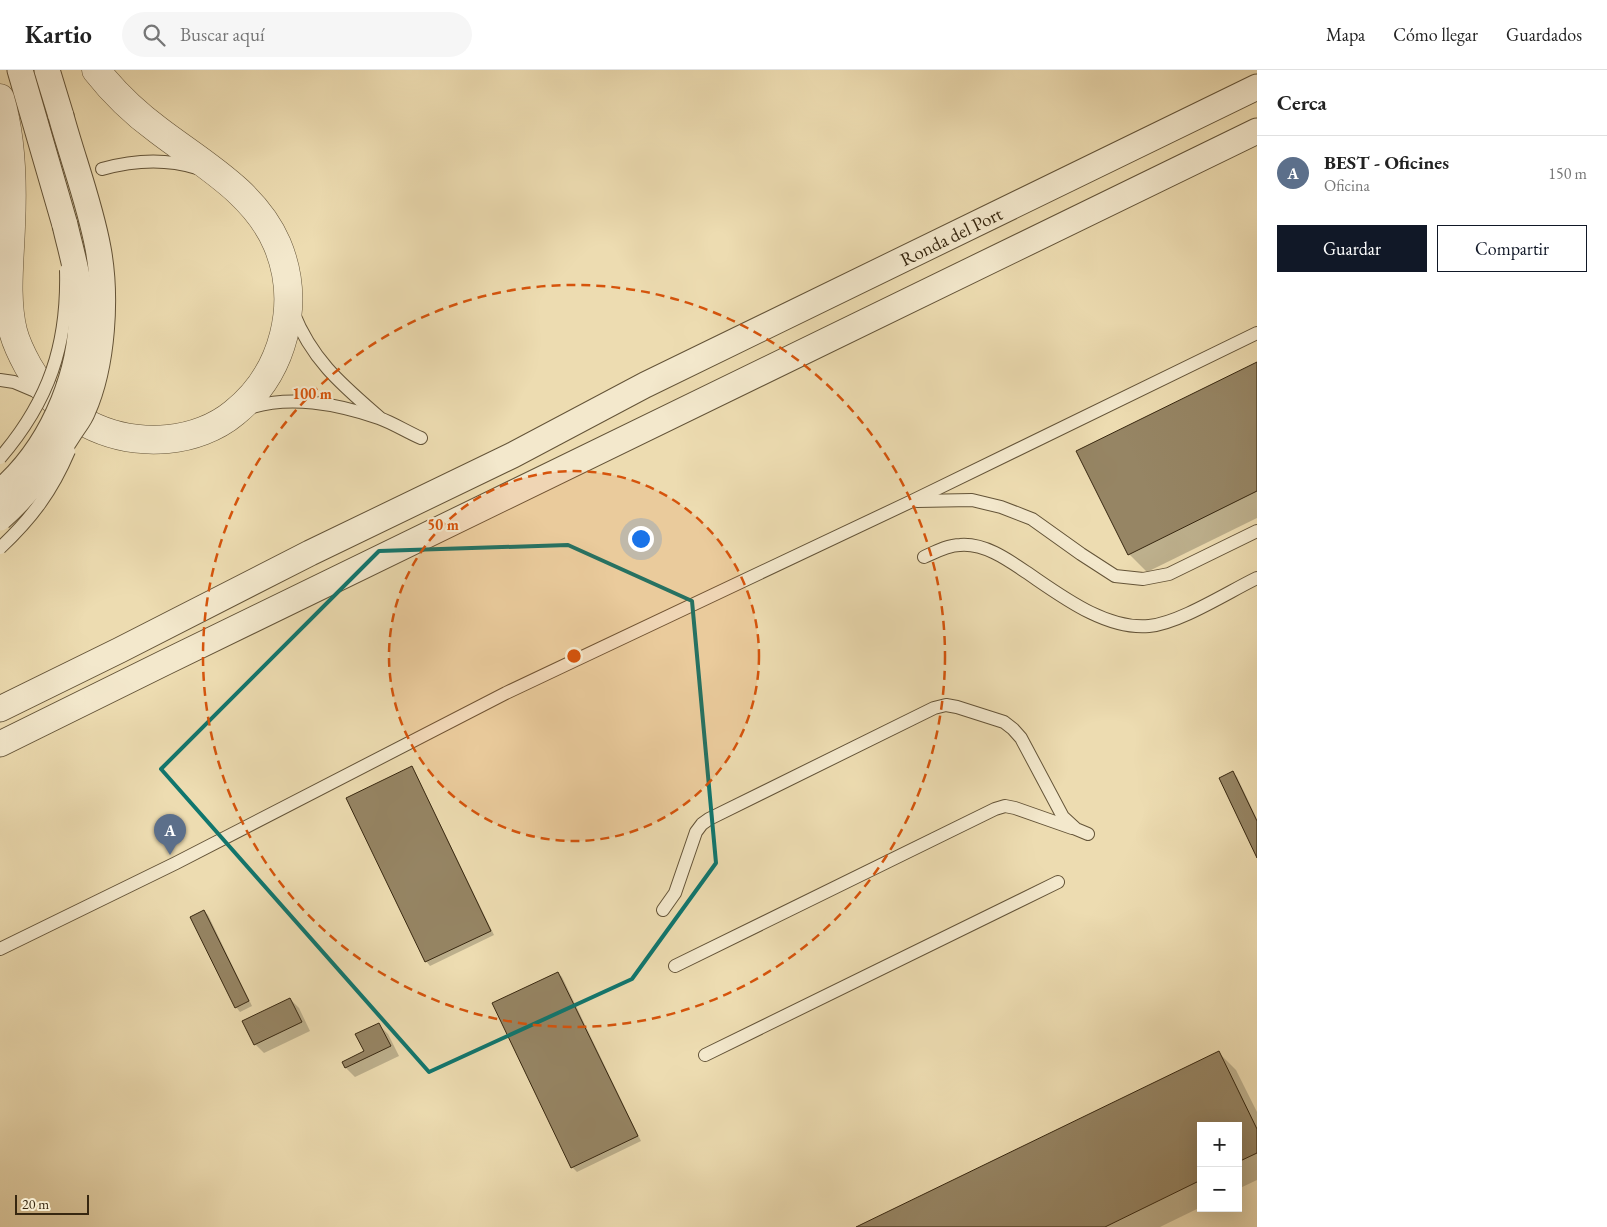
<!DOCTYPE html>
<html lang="es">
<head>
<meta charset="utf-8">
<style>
  :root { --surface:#fff; --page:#f6f6f6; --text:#222; --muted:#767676; --line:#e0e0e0; --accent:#111827 }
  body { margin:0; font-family:"EB Garamond",serif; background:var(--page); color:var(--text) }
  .controls { position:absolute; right:15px; bottom:15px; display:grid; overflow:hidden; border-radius:0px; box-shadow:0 5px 20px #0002 }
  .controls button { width:45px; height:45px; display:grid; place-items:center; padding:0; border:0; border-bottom:1px solid var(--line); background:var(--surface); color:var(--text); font:25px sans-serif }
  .scale { position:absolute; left:15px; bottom:12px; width:74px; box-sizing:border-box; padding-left:5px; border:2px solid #372710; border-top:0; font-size:14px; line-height:18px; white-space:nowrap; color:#372710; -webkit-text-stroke:4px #f3e8cc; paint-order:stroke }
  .you { position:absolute; left:640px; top:468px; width:18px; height:18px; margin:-12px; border:4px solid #fff; border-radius:50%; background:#1a73e8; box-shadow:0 0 0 8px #1a73e833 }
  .badge { display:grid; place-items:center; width:32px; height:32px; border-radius:50%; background:var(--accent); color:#fff; font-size:16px; font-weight:700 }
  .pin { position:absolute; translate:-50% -41px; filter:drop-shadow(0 1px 2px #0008) }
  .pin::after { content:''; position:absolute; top:26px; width:18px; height:15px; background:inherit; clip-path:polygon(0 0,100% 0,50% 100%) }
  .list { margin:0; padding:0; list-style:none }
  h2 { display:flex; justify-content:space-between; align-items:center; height:65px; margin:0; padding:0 20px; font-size:21px }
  h2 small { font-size:16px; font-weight:400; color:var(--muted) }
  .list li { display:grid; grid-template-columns:32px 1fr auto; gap:15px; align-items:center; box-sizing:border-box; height:75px; padding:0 20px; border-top:1px solid var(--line) }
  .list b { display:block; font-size:19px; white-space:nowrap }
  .list p { margin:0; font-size:16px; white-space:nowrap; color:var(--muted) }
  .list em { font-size:16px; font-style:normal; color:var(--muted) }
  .actions { display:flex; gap:10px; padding:15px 20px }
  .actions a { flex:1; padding:11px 0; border:1px solid var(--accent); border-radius:0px; text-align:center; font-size:18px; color:var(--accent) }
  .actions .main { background:var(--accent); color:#fff }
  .icon { flex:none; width:28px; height:28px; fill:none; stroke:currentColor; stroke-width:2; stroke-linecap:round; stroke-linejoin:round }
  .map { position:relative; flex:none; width:1257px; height:1157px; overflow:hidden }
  header { display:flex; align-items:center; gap:30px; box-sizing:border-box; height:70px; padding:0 25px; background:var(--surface); border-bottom:1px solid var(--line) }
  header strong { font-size:24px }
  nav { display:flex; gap:28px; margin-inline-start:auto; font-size:18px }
  .search { width:350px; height:45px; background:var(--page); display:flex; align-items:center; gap:12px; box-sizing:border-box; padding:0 18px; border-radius:28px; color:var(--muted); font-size:19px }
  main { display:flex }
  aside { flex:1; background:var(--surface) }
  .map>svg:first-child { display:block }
  .shadow { fill:#0003 }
  .building { fill:#968564; stroke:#372710 }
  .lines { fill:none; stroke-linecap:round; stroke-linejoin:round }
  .service-casing { stroke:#645438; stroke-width:14 }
  .minor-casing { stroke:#645438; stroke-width:27 }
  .tertiary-casing { stroke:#645438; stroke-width:29 }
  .service { stroke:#f3e8cc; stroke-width:12 }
  .minor { stroke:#f3e8cc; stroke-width:25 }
  .tertiary { stroke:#f3e8cc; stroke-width:28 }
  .service-bridge-casing { stroke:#645438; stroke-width:14; stroke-linecap:butt }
  .minor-bridge-casing { stroke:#645438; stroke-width:27; stroke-linecap:butt }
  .service-bridge { stroke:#f3e8cc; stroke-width:12 }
  .minor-bridge { stroke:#f3e8cc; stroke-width:25 }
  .marked { fill:none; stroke:#0f766e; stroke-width:4; stroke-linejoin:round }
  .ring { fill:none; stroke:#d6540c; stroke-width:2.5; stroke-dasharray:9 6 }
  .labels { text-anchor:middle; stroke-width:4; stroke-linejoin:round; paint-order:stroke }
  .street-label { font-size:19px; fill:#372710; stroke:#f3e8cc }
  .centre { fill:#d6540c; stroke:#f3e8cc; stroke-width:2.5 }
  .ring-label { font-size:15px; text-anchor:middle; font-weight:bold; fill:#d6540c; stroke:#f3e8cc; stroke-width:4; stroke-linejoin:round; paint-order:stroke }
</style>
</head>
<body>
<header>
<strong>Kartio</strong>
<div class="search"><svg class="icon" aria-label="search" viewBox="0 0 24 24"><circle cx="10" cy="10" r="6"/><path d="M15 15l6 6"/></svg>Buscar aquí</div>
<nav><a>Mapa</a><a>Cómo llegar</a><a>Guardados</a></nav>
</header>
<main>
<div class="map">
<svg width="1257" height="1157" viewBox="0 0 1257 1157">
  <rect width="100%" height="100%" fill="#eddcb1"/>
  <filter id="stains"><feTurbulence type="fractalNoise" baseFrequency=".004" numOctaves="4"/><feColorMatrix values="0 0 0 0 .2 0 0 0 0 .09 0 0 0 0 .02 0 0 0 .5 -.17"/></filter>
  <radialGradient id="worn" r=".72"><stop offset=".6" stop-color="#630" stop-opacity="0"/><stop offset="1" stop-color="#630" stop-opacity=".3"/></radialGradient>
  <g class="shadow">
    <polygon points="1257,293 1257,448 1147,502 1129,484"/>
    <polygon points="411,697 415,702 494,865 430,896 426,891"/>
    <polygon points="1233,703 1237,707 1257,749 1257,785"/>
    <polygon points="204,841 208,845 252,936 240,942 236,937"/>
    <polygon points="558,903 562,907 641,1071 577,1102 572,1097 494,934"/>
    <polygon points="290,929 299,938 310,961 264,983 255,974"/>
    <polygon points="379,955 388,964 399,986 355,1007 346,998 343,992 365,982"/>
    <polygon points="1218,982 1236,1000 1257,1042 1257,1110 1238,1119 1238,1056 1201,1056 1201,1137 1160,1157 859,1157"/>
  </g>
  <g class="building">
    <polygon points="1257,292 1257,421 1128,485 1076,381"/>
    <polygon points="412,696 491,861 425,892 346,728"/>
    <polygon points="1233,701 1257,751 1257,788 1219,708"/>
    <polygon points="204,840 249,931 235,938 190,847"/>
    <polygon points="558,902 638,1066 571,1098 492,933"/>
    <polygon points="290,928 302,952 254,975 242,951"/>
    <polygon points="379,953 391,976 345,998 342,992 364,981 355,964"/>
    <polygon points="1219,981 1257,1059 1257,1083 1238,1092 1238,1056 1201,1056 1201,1110 1105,1157 856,1157"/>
  </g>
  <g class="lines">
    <g class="service-casing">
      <g id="service">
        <path d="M102 99C134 90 165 88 197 98"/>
        <path d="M293 242C312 290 341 314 379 347"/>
        <polyline points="0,310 14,312 40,323"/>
        <path d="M246 339C289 324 337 334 379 348 393 353 407 362 421 368"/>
        <polyline points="917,431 972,430 1001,437 1032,449 1081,484 1115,506 1143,509 1169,504 1257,461"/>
        <path d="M924 487C935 482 948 475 960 475 984 473 1007 489 1026 502 1060 525 1105 560 1149 556 1180 553 1228 522 1257 508"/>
        <polyline points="663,840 675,823 696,762 702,754 709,749 934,638 946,635 957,637 1004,652 1013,659 1021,668 1063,747 1076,759 1088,764"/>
        <polyline points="0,879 176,793 506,623 912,431 1257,263"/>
        <polyline points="675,896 995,739 1005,736 1015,738 1072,758"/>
        <polyline points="705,985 1058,812"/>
      </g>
    </g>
    <g class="minor-casing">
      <g id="minor">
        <polyline points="20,0 65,155"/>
        <polyline points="47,0 61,46"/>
        <polyline points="0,639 120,580 310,483 513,385 645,315 1257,17"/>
        <polyline points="0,674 166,592 1257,61"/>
      </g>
    </g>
    <g class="tertiary-casing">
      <path id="tertiary" d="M0 28C12 68 13 114 11 156 10 190 5 228 13 261 16 273 22 285 28 296 58 348 110 374 168 369 191 367 216 358 234 343 284 303 302 233 277 174 255 122 201 93 158 60 135 43 114 23 96 0"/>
    </g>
    <use href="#service" class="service"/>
    <use href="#minor" class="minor"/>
    <use href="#tertiary" class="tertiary"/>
    <g class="service-bridge-casing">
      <g id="service-bridge">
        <path d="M0 388C49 331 68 275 66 200"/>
        <path d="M0 478C32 448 52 421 69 381"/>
      </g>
    </g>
    <g class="minor-bridge-casing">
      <g id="minor-bridge">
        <path d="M0 422C54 376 88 294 80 223 77 200 70 177 65 155"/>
        <path d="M0 448C27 424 50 394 69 363 74 355 80 348 83 340 103 295 107 226 98 178 90 134 73 90 61 46"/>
      </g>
    </g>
    <use href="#service-bridge" class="service-bridge"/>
    <use href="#minor-bridge" class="minor-bridge"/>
  </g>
  <path class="marked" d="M568 475 692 531 716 793 632 909 429 1002 161 699 379 481Z"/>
  <circle cx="574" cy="586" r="185" fill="#d6540c" fill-opacity=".12"/>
  <g class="ring">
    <circle cx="574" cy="586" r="185"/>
    <circle cx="574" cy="586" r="371"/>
  </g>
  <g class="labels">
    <g class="street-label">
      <text transform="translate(951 166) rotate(-26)" y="7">Ronda del Port</text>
    </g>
  </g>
  <circle cx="574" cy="586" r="8" class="centre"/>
  <g class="ring-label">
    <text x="312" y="329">100 m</text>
    <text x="443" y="460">50 m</text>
  </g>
  <rect width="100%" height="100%" filter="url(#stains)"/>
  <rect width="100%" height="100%" fill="url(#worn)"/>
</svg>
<div class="controls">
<button>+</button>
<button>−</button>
</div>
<div class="scale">20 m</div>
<div class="you"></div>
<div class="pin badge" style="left:170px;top:785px;background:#5c6f8a">A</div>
</div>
<aside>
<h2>Cerca<small></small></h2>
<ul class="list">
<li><span class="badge" style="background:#5c6f8a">A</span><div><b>BEST - Oficines</b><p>Oficina</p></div><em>150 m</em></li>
</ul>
<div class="actions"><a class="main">Guardar</a><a>Compartir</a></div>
</aside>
</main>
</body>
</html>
